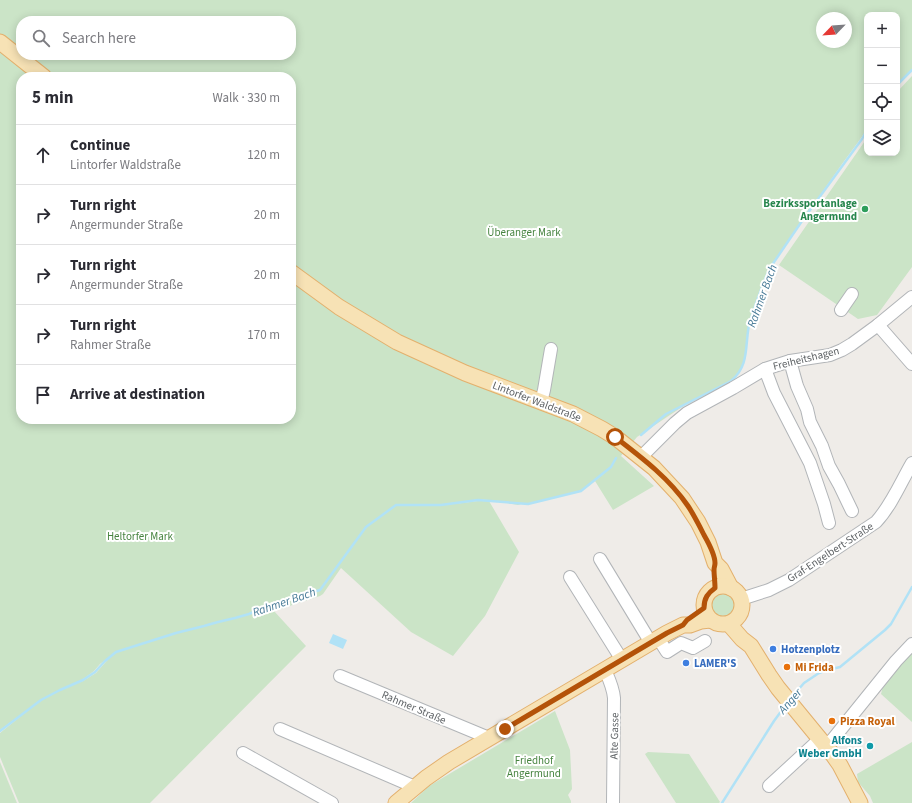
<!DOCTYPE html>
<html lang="en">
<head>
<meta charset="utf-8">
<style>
  :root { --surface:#fff; --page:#f7f7f7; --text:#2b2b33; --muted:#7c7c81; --line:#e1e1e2 }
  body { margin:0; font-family:"Source Sans 3",sans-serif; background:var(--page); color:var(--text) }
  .controls { position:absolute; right:12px; top:12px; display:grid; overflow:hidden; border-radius:8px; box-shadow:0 2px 10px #0003 }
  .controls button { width:36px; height:36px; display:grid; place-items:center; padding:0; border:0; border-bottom:1px solid var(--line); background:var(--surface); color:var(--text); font:20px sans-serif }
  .compass { position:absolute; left:816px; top:12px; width:36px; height:36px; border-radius:50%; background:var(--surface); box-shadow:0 2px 10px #0003; rotate:245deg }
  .stop { position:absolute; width:12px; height:12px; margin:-9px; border:3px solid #b45309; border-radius:50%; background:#fff }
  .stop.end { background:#b45309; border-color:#fff; box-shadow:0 1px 4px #0008 }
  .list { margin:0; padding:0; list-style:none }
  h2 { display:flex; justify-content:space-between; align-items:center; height:52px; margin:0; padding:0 16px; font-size:17px }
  h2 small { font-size:13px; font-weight:400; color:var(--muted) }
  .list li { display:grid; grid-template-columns:26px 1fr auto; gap:12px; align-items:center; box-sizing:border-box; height:60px; padding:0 16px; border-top:1px solid var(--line) }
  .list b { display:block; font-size:15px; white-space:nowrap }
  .list p { margin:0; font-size:13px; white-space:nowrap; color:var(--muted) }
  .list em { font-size:13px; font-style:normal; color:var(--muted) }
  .icon { flex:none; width:22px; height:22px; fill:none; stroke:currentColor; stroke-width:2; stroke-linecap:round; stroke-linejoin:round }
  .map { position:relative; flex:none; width:912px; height:803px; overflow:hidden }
  .search { position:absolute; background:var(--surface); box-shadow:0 2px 10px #0003; left:16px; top:16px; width:280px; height:44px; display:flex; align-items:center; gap:10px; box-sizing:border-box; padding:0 14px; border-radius:16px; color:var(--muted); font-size:15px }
  .panel { position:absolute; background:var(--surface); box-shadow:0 2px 10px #0003; left:16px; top:72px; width:280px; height:352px; border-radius:16px }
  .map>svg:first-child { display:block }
  .green { fill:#cbe4c7; fill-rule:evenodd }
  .water { fill:#b1e2f6 }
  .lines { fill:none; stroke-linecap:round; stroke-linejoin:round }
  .stream { stroke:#b1e2f6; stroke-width:2.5 }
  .minor-casing { stroke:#b2b5b8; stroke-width:14 }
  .major-casing { stroke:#e3b06d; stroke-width:17 }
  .minor { stroke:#fff; stroke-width:12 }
  .major { stroke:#f7e2b5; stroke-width:15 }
  .route { stroke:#b45309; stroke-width:5 }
  .leisure-dot { fill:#2e9e5b; stroke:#fff; stroke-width:1.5 }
  .shop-dot { fill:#3f7fe0; stroke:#fff; stroke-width:1.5 }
  .food-dot { fill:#e8710a; stroke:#fff; stroke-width:1.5 }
  .culture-dot { fill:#0f9aa8; stroke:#fff; stroke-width:1.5 }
  .labels { text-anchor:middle; stroke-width:4; stroke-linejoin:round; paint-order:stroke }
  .leisure-label { font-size:11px; font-weight:bold; fill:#27864d; stroke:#fff; text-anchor:end }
  .park-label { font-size:11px; fill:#478440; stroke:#fff }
  .street-label { font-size:11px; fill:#5f6366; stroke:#fff }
  .shop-label { font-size:11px; font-weight:bold; fill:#366cbe; stroke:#fff; text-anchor:start }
  .food-label { font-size:11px; font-weight:bold; fill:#c56008; stroke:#fff; text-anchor:start }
  .culture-label { font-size:11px; font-weight:bold; fill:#0d838f; stroke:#fff; text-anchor:end }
  .water-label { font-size:12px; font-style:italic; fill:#477a97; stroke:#fff }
</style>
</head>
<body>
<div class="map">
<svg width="912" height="803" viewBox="0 0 912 803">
  <rect width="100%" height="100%" fill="#efece8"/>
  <g class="green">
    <path d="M0 0H912V69L897 84V15H867V129L861 138 842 164 769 268 765 277 750 322 747 334 745 359 741 369 738 373 731 381 685 405 637 437 621 456 654 486 613 510 595 481 606 472 580 491 528 504 524 503 518 505 496 501 478 499 454 504 478 501H489L519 552 485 616 453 656 411 632 341 568 323 594 320 596 274 611 306 646 150 803H19L0 757V733L21 716 12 721 0 730ZM822 18H846V42H822ZM21 21H291V55H21ZM21 77H291V419H21ZM111 656 96 673 83 681 78 683 94 671 100 664Z"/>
    <polygon points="912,76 912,267 877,315 858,319 779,265 867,138 867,153 897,153 897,92"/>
    <circle cx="724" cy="606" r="13"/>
    <polygon points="912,648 912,722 881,694 885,678"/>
    <polygon points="555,711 570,750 572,789 568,795 571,801 571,803 411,803 429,786"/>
    <polygon points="912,742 912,803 873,803 870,796 858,782 857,774"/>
    <polygon points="648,752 689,754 720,802 719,803 676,803 645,754"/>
    <polygon points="0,762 17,803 0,803"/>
  </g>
  <polygon class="water" points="333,634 347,640 343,649 329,643"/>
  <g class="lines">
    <g class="stream">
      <polyline points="897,85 912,70"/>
      <path d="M641 435 666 414 731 381C751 365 744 342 750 321 756 303 762 285 770 268L802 221 862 139 867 130"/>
      <polyline points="792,697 804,683 819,673 824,671 840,667 885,630 891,624 912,587"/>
      <polyline points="0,731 41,700 60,690 83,680 95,672 105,661 116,652 176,633 204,626 218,622 235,618 249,614 269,605 320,590 366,527 396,505 441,505 478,500 528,504 581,491 611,467 616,458"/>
      <polyline points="722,803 774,721 785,706"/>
    </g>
    <g class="minor-casing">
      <g id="minor">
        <polyline points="841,310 852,294"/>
        <polyline points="878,325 912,364"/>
        <polyline points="790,361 797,386 807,409 810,422 822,446 829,466 839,484 852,511"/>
        <polyline points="765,369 774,393 810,463 824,504 829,523"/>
        <polyline points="541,402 544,390 551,349"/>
        <polyline points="641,457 675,423 687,413 733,388 765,369 790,361 830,355 842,350 852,344 878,325 912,297"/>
        <polyline points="600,559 651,643"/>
        <polyline points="570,577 622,660"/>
        <path d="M741 599 769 590 789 580 876 522C891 506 901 482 912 463"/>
        <polyline points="658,638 667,652 681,643 693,648 705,641"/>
        <path d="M605 670C609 679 613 687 614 698L613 803"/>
        <polyline points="340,676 489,738"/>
        <polyline points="280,729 415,787"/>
        <polyline points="826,745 833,739 896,661 912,644"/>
        <polyline points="243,753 332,803"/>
        <polyline points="769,786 820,739"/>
      </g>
    </g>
    <g class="major-casing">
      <g id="major">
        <polyline points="0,42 44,77"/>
        <polyline points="291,272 339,307 397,342 465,373 573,414 602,429 615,437 654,468 682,498 698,522 708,542 715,563 721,569 731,588"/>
        <circle cx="723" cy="605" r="19"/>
        <polyline points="729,624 742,639 751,646 769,675 778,688 833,755 840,765 860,803"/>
        <polyline points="396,803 426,778 449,762 667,633 683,625 690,625 701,621 710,620"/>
      </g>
    </g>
    <use href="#minor" class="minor"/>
    <use href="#major" class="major"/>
  </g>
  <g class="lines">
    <path class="route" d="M505 729 667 633 683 625 687 620 704 608C704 598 708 593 715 588 715 582 714 575 714 570 714 567 715 566 715 563 715 555 708 542 704 535 699 525 694 515 688 506 669 478 641 457 615 437"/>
  </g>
  <circle class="leisure-dot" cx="865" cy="209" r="4"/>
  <g class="shop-dot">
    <circle cx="773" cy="649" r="4"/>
    <circle cx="686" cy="663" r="4"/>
  </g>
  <g class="food-dot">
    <circle cx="787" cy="667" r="4"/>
    <circle cx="832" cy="721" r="4"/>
  </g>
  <circle class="culture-dot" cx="870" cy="746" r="4"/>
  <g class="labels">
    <g class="leisure-label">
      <text x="857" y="207">Bezirkssportanlage<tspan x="857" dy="13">Angermund</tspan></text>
    </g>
    <g class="park-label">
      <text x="524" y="236">Überanger Mark</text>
      <text x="140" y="540">Heltorfer Mark</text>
      <text x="534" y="764">Friedhof<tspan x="534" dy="13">Angermund</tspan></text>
    </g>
    <g class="street-label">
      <text transform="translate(806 358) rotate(-14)" y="4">Freiheitshagen</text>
      <text transform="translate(537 401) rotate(21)" y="4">Lintorfer Waldstraße</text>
      <text transform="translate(830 552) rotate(-33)" y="4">Graf-Engelbert-Straße</text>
      <text transform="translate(414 707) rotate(23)" y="4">Rahmer Straße</text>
      <text transform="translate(614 736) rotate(-89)" y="4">Alte Gasse</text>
    </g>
    <g class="shop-label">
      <text x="781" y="653">Hotzenplotz</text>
      <text x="694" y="667">LAMER'S</text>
    </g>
    <g class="food-label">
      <text x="795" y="671">Mi Frida</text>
      <text x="840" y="725">Pizza Royal</text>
    </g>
    <g class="culture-label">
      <text x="862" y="744">Alfons<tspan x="862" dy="13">Weber GmbH</tspan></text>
    </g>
    <g class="water-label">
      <text transform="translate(762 296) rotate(-70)" y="4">Rahmer Bach</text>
      <text transform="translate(284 602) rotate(-19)" y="4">Rahmer Bach</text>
      <text transform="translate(790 701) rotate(-49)" y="4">Anger</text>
    </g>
  </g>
</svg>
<div class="controls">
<button>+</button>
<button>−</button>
<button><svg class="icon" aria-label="locate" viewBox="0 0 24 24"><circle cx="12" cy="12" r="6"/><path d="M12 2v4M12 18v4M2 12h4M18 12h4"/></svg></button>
<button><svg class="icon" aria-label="layers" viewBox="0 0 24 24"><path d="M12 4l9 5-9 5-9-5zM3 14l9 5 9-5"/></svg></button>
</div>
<svg class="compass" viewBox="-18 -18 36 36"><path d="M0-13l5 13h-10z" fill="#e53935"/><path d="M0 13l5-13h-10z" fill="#7c7c81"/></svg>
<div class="stop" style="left:615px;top:437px"></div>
<div class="stop end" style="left:505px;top:729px"></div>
<div class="search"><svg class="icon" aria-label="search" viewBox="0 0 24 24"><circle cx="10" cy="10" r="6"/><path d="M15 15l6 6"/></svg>Search here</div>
<section class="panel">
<h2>5 min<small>Walk · 330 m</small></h2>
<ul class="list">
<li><svg class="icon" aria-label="ahead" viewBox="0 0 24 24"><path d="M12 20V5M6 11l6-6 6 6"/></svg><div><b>Continue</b><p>Lintorfer Waldstraße</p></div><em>120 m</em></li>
<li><svg class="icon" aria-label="right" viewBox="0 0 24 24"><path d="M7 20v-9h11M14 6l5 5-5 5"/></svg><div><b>Turn right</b><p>Angermunder Straße</p></div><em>20 m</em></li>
<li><svg class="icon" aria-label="right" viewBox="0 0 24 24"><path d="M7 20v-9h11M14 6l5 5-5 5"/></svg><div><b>Turn right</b><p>Angermunder Straße</p></div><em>20 m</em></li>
<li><svg class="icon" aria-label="right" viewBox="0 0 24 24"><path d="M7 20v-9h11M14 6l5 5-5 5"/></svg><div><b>Turn right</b><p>Rahmer Straße</p></div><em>170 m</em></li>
<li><svg class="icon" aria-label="arrive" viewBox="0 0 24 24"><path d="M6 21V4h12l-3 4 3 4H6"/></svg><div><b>Arrive at destination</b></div></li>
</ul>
</section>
</div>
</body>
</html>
